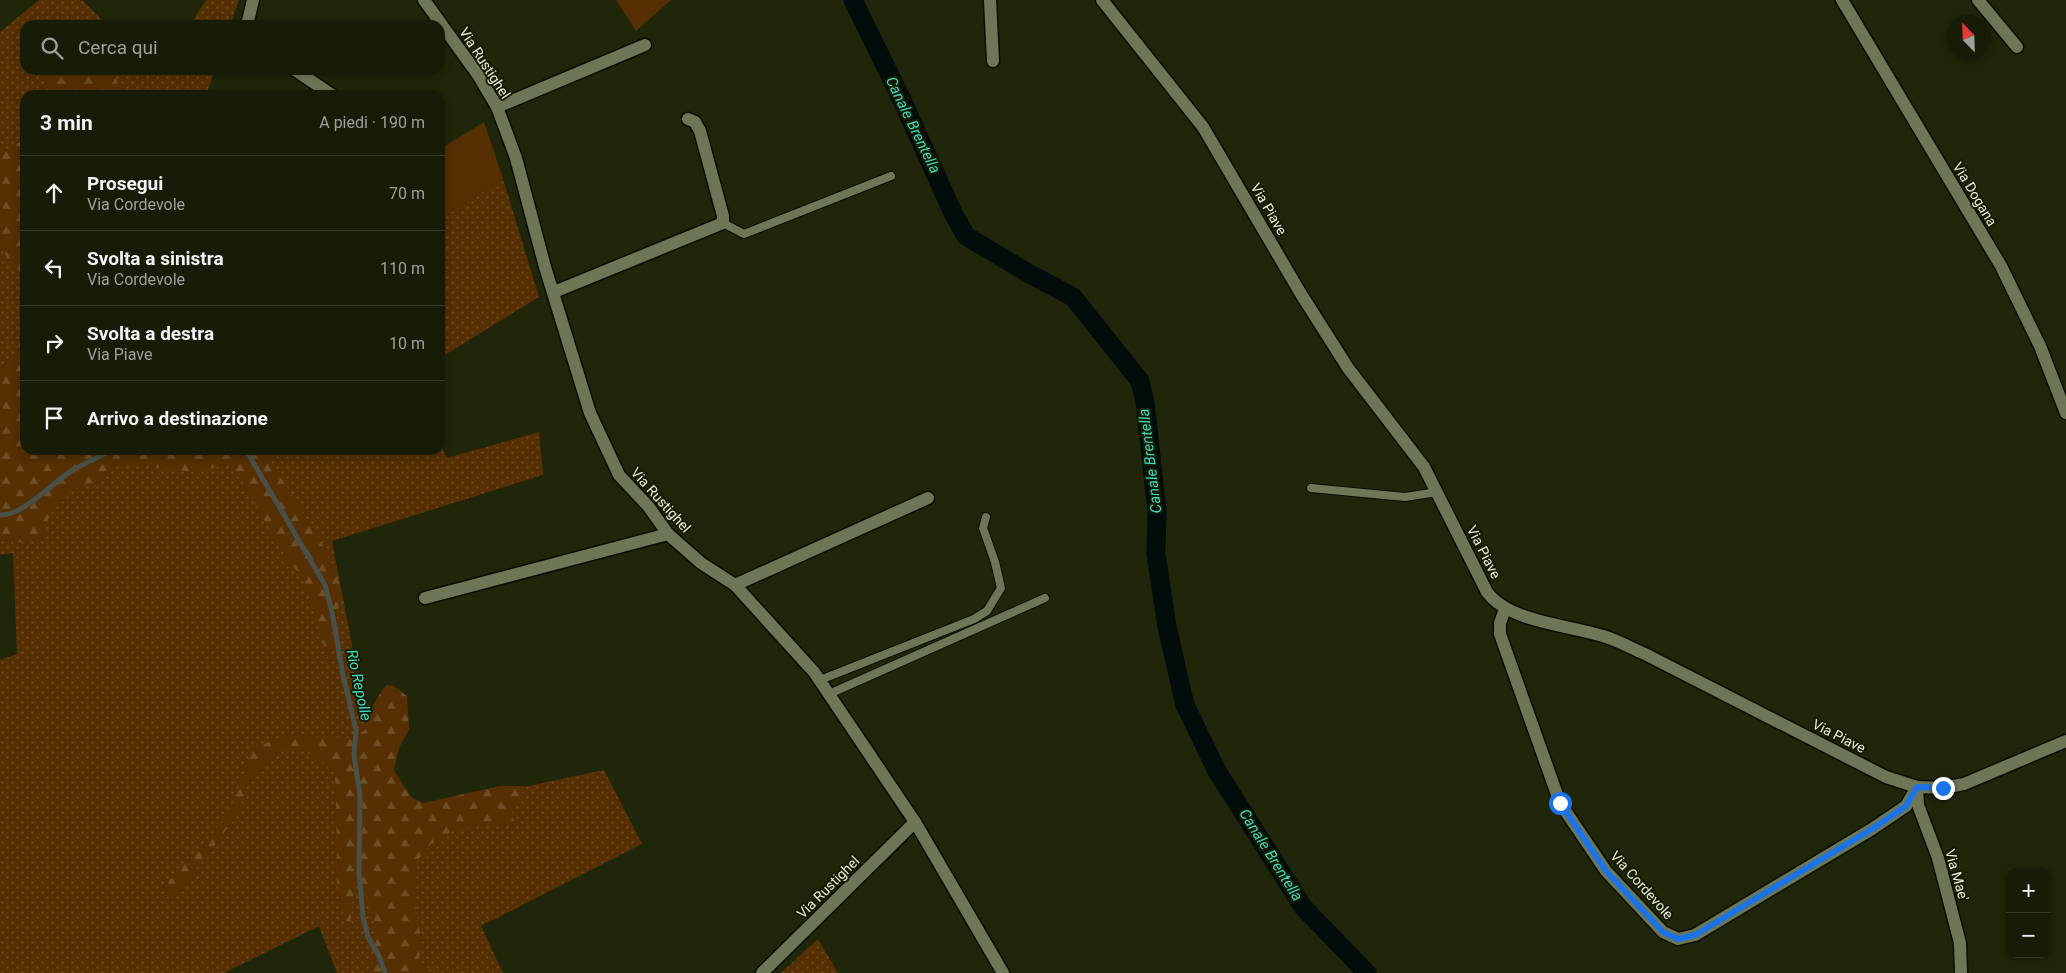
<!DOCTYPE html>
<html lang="it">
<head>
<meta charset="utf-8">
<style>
  :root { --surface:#171c07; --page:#242915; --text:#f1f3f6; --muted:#9ea19b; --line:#363a28 }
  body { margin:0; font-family:Roboto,sans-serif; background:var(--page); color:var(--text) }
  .controls { position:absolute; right:15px; bottom:15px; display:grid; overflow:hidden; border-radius:10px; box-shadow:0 2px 8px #0003 }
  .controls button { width:45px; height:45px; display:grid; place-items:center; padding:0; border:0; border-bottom:1px solid var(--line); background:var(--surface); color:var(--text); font:25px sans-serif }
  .compass { position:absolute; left:1946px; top:15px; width:45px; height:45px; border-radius:50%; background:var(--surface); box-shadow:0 2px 8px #0003; rotate:337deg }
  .stop { position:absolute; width:15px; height:15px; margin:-11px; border:4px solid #1a73e8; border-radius:50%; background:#fff }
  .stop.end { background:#1a73e8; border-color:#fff; box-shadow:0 1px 5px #0008 }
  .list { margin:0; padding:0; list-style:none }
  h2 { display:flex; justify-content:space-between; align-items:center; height:65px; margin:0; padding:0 20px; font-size:21px }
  h2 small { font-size:16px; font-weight:400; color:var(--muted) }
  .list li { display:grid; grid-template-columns:32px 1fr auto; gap:15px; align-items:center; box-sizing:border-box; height:75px; padding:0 20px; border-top:1px solid var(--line) }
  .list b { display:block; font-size:19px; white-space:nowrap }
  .list p { margin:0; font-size:16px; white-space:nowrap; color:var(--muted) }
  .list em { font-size:16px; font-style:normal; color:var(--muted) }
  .icon { flex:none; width:28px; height:28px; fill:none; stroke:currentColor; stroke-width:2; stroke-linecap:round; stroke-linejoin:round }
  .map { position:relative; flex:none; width:2066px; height:973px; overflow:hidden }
  .search { position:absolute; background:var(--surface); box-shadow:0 2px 8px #0003; left:20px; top:20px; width:425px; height:55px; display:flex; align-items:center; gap:12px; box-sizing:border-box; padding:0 18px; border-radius:15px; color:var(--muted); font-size:19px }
  .panel { position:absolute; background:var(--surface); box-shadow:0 2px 8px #0003; left:20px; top:90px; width:425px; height:365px; border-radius:15px }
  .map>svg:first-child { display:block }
  .grass { fill:url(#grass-dots) }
  .forest { fill:url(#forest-firs) }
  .garden { fill:#562f03 }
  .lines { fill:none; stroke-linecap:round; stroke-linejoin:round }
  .stream { stroke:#47514a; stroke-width:5 }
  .canal { stroke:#020d0b; stroke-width:19 }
  .service-casing { stroke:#090f00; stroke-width:10 }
  .minor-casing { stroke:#090f00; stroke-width:15 }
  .service { stroke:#6d7757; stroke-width:8 }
  .minor { stroke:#6d7757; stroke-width:12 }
  .route { stroke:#1a73e8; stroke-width:6 }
  .labels { text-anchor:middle; stroke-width:4; stroke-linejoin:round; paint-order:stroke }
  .street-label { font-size:14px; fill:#e9efdd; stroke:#161c01 }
  .water-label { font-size:15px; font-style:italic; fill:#3adac4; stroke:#161c01 }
</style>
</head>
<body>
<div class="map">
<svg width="2066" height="973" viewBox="0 0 2066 973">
  <defs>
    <pattern id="grass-dots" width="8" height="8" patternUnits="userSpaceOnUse" patternTransform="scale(1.25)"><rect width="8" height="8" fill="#562f03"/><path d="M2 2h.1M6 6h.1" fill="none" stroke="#6e4d27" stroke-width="1.8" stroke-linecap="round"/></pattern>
    <pattern id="forest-firs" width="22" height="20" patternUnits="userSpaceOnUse" patternTransform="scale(1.25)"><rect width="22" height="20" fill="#562f03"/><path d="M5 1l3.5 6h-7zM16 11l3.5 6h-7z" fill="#6e4d27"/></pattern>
  </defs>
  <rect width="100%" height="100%" fill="#1f2609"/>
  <g class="grass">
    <polygon points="39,0 82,0 107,25 25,25 25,70 154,70 159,74 161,70 215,70 206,95 25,95 25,450 440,450 440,444 447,458 539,432 543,475 332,541 363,703 401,813 604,770 642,844 481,926 503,973 337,973 319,926 224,973 0,973 0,660 17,654 13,553 0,555 0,32"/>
    <polygon points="206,0 239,0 230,25 190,25"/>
    <polygon points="503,179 539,297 440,358 440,219"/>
    <polygon points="818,939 838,973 781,973"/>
  </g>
  <g class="forest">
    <polygon points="45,70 114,70 121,95 44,95"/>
    <polygon points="25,139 25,278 4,253 0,242 0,152 3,152"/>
    <polygon points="25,335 25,450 264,450 326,550 329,562 341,587 330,665 303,577 287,560 236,471 228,465 191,472 152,466 127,464 118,467 99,480 69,491 56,501 47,522 44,539 14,543 4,536 0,537 0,370 9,362"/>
    <path d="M386 685 394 686 407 696 409 729 399 748 394 770 411 797 423 803 500 786H527C513 806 509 806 516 830L501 823 454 830 432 843 419 858 413 891 421 939 419 960 434 973H371L377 932 370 904 359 879 354 884 351 922 347 929 337 884 336 785 334 773C328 769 318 757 312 755 302 750 289 750 279 750L266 760 249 782 235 818 180 891 162 899 170 880 227 817 254 748 285 735 300 734 315 737 355 738 365 730 374 703Z"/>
  </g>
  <g class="garden">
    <polygon points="616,0 671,0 636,31"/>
    <polygon points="484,122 503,179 440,219 440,149"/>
  </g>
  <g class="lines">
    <g class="stream">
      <polyline points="246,450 325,585 332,612 343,675 356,730 354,755 360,796 359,871 363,917 368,937 379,956 385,973"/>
      <path d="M0 515C23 516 53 482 73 470 85 463 99 457 112 450"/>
    </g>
    <polyline class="canal" points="853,0 902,100 953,213 966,236 1028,273 1073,297 1140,381 1145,402 1157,511 1156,554 1167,627 1185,705 1217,771 1303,907 1367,973"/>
    <g class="service-casing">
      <g id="service">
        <polyline points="723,223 744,234 891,176"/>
        <polyline points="1311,488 1405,497 1437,492"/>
        <polyline points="820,680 974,619 987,611 1001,588 995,562 983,528 986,517"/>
        <polyline points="829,694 1045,598"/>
      </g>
    </g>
    <g class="minor-casing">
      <g id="minor">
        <polyline points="424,0 478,75 497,107 516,158 545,267 590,413 619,475 648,506 668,534 701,563 735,585 814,672 915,822 1003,973"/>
        <polyline points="990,0 993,61"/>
        <path d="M1102 0 1203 127 1301 294 1348 368 1424 467 1487 592C1509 622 1568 625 1603 636 1617 640 1631 648 1645 654L1886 777 1917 787 1943 788 1964 784 2066 741"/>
        <polyline points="1842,0 2001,266 2040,346 2066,413"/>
        <polyline points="1978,0 2017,47"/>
        <polyline points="247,25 253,0"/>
        <polyline points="295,70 332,95"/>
        <polyline points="497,107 645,45"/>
        <polyline points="554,292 723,223 723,216 700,131 695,122 688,119"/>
        <polyline points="735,585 928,498"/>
        <polyline points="425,598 668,534"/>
        <polyline points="1505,609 1500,623 1500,634 1560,803 1606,871 1663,932 1678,939 1695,935 1872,829 1906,806 1917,787"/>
        <polyline points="1917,787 1918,805 1938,858 1960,943 1961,973"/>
        <polyline points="762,973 915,822"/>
      </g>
    </g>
    <use href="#service" class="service"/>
    <use href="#minor" class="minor"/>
  </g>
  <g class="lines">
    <polyline class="route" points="1560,803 1606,871 1663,932 1678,939 1695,935 1872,829 1906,806 1917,787 1943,788"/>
  </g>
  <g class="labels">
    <g class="street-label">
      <text transform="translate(485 63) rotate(57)" y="5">Via Rustighel</text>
      <text transform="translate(1975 194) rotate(59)" y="5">Via Dogana</text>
      <text transform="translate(1269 209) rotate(60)" y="5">Via Piave</text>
      <text transform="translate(661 500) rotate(48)" y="5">Via Rustighel</text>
      <text transform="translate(1484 552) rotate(63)" y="5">Via Piave</text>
      <text transform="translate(1839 736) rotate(27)" y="5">Via Piave</text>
      <text transform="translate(1957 875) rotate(74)" y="5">Via Mae'</text>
      <text transform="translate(1642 885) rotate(48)" y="5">Via Cordevole</text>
      <text transform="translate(828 887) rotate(-45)" y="5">Via Rustighel</text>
    </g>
    <g class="water-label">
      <text transform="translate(913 125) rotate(64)" y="5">Canale Brentella</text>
      <text transform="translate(1150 461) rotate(-97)" y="5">Canale Brentella</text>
      <text transform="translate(359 685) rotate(78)" y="5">Rio Repolle</text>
      <text transform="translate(1271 855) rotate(58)" y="5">Canale Brentella</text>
    </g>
  </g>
</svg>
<div class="controls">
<button>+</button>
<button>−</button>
</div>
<svg class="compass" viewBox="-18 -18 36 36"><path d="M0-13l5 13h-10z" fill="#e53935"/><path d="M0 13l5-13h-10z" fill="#9ea19b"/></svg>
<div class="stop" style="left:1560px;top:803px"></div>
<div class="stop end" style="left:1943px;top:788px"></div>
<div class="search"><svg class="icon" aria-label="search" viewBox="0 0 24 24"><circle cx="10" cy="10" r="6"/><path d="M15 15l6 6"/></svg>Cerca qui</div>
<section class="panel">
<h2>3 min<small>A piedi · 190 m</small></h2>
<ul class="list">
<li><svg class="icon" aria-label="ahead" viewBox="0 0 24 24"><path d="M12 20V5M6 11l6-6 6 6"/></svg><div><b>Prosegui</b><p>Via Cordevole</p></div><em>70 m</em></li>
<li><svg class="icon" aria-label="left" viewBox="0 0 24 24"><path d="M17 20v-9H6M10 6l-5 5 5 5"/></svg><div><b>Svolta a sinistra</b><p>Via Cordevole</p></div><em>110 m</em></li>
<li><svg class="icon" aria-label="right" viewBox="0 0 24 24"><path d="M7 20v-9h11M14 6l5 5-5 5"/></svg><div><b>Svolta a destra</b><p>Via Piave</p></div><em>10 m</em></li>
<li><svg class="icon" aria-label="arrive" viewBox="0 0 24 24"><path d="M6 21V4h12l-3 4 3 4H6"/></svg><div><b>Arrivo a destinazione</b></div></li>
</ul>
</section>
</div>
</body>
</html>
